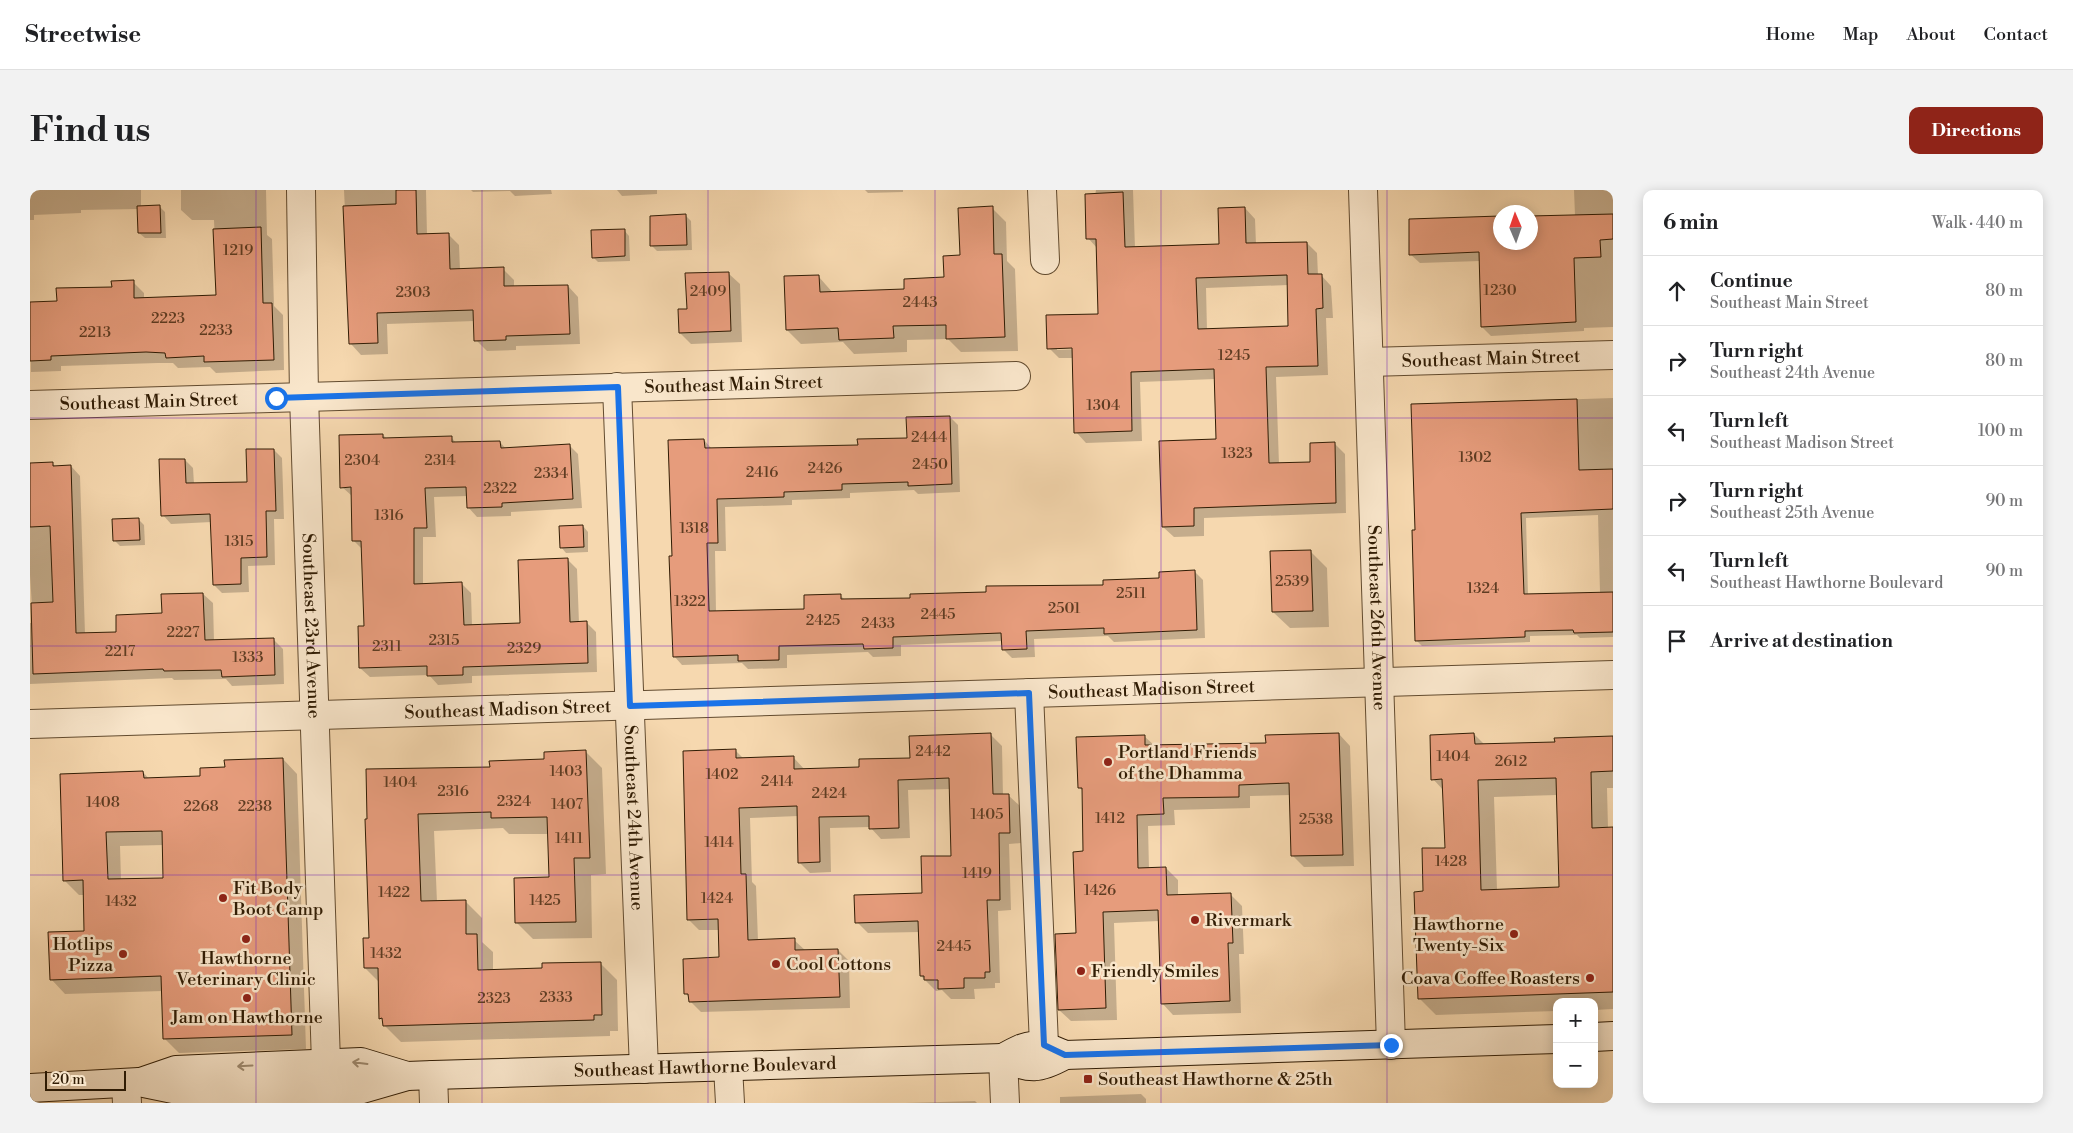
<!DOCTYPE html>
<html lang="en">
<head>
<meta charset="utf-8">
<style>
  :root { --surface:#fff; --page:#f2f2f2; --text:#202124; --muted:#757577; --line:#e0e0e0; --accent:#8f2418 }
  body { margin:0; font-family:"Libre Bodoni",serif; background:var(--page); color:var(--text) }
  .controls { position:absolute; right:15px; bottom:15px; display:grid; overflow:hidden; border-radius:10px; box-shadow:0 2px 12px #0003 }
  .controls button { width:45px; height:45px; display:grid; place-items:center; padding:0; border:0; border-bottom:1px solid var(--line); background:var(--surface); color:var(--text); font:25px sans-serif }
  .compass { position:absolute; left:1463px; top:15px; width:45px; height:45px; border-radius:50%; background:var(--surface); box-shadow:0 2px 12px #0003; rotate:358deg }
  .scale { position:absolute; left:15px; bottom:12px; width:81px; box-sizing:border-box; padding-left:5px; border:2px solid #301c04; border-top:0; font-size:14px; line-height:18px; white-space:nowrap; color:#301c04; -webkit-text-stroke:4px #f9e6cb; paint-order:stroke }
  .stop { position:absolute; width:15px; height:15px; margin:-11px; border:4px solid #1a73e8; border-radius:50%; background:#fff }
  .stop.end { background:#1a73e8; border-color:#fff; box-shadow:0 1px 5px #0008 }
  .list { margin:0; padding:0; list-style:none }
  h2 { display:flex; justify-content:space-between; align-items:center; height:65px; margin:0; padding:0 20px; font-size:21px }
  h2 small { font-size:16px; font-weight:400; color:var(--muted) }
  .list li { display:grid; grid-template-columns:32px 1fr auto; gap:15px; align-items:center; box-sizing:border-box; height:70px; padding:0 20px; border-top:1px solid var(--line) }
  .list b { display:block; font-size:19px; white-space:nowrap }
  .list p { margin:0; font-size:16px; white-space:nowrap; color:var(--muted) }
  .list em { font-size:16px; font-style:normal; color:var(--muted) }
  .icon { flex:none; width:28px; height:28px; fill:none; stroke:currentColor; stroke-width:2; stroke-linecap:round; stroke-linejoin:round }
  .map { position:relative; flex:none; width:1583px; height:913px; overflow:hidden; border-radius:10px }
  header { display:flex; align-items:center; gap:30px; box-sizing:border-box; height:70px; padding:0 25px; background:var(--surface); border-bottom:1px solid var(--line) }
  header strong { font-size:24px }
  nav { display:flex; gap:28px; margin-inline-start:auto; font-size:18px }
  .intro { display:flex; align-items:center; justify-content:space-between; box-sizing:border-box; height:120px; padding:0 30px }
  h1 { margin:0; font-size:35px }
  .button { padding:12px 22px; border-radius:10px; background:var(--accent); color:#fff; font-size:18px; font-weight:700 }
  main { display:flex; gap:30px; padding:0 30px }
  aside { flex:1; background:var(--surface); border-radius:10px; box-shadow:0 2px 12px #0003 }
  .map>svg:first-child { display:block }
  .shadow { fill:#0003; fill-rule:evenodd }
  .building { fill:#e69c7c; stroke:#301c04; fill-rule:evenodd }
  .lines { fill:none; stroke-linecap:round; stroke-linejoin:round }
  .minor-casing { stroke:#624b2f; stroke-width:30 }
  .secondary-casing { stroke:#301c04; stroke-width:30 }
  .minor { stroke:#f9e6cb; stroke-width:28 }
  .secondary { stroke:#f9e6cb; stroke-width:28 }
  .oneway { stroke:#9f8b71 }
  .route { stroke:#1a73e8; stroke-width:6 }
  .grid { fill:none; stroke:#7b2cbf; stroke-width:1; stroke-opacity:0.55 }
  .poi-dot { fill:#8f2418; stroke:#f9e6cb; stroke-width:2 }
  .labels { text-anchor:middle; stroke-width:5; stroke-linejoin:round; paint-order:stroke }
  .number-label { font-size:15px; fill:#5e3c22 }
  .street-label { font-size:18px; fill:#301c04; stroke:#f9e6cb }
  .poi-label { font-size:18px; fill:#301c04; stroke:#f9e6cb; text-anchor:start }
</style>
</head>
<body>
<header>
<strong>Streetwise</strong>
<nav><a>Home</a><a>Map</a><a>About</a><a>Contact</a></nav>
</header>
<div class="intro"><h1>Find us</h1><a class="button">Directions</a></div>
<main>
<div class="map">
<svg width="1583" height="913" viewBox="0 0 1583 913">
  <rect width="100%" height="100%" fill="#f6d8af"/>
  <filter id="stains"><feTurbulence type="fractalNoise" baseFrequency=".004" numOctaves="4"/><feColorMatrix values="0 0 0 0 .2 0 0 0 0 .09 0 0 0 0 .02 0 0 0 .5 -.17"/></filter>
  <radialGradient id="worn" r=".72"><stop offset=".6" stop-color="#630" stop-opacity="0"/><stop offset="1" stop-color="#630" stop-opacity=".3"/></radialGradient>
  <g class="shadow">
    <polygon points="0,0 111,0 111,17 130,17 135,22 136,48 115,48 109,43 109,19 51,20 51,23 4,25 4,30 0,30"/>
    <polygon points="151,0 236,0 237,45 242,49 244,116 253,125 254,180 186,183 180,177 148,178 143,173 128,173 31,176 31,181 1,182 0,114 28,113 103,92 114,103 114,109 187,107 184,30 162,30 151,20"/>
    <polygon points="314,0 396,0 397,45 418,44 429,55 430,80 473,79 484,90 484,97 538,96 548,107 550,154 486,156 486,160 457,161 446,150 445,131 357,134 358,164 331,165 321,154"/>
    <polygon points="441,0 521,0 522,4 485,6 480,1 443,2"/>
    <polygon points="587,0 627,0 627,4 592,6"/>
    <polygon points="835,0 873,0 873,2 838,3"/>
    <path d="M1066 0H1103L1105 58 1190 55 1215 18 1225 29 1226 54 1277 53 1287 63 1288 85H1291L1301 96 1303 128H1296L1298 185 1246 187 1249 274H1282L1304 253 1315 264 1316 323 1174 328V346L1144 347 1133 337 1187 250 1185 189 1110 192 1112 251 1056 253 1046 242 1043 168H1029L1019 158 1069 125 1067 58 1058 48ZM1258 95 1259 137 1177 140 1176 98ZM1048 156V159L1027 160V157Z"/>
    <polygon points="1544,0 1583,0 1583,137 1554,138 1554,141 1461,146 1452,137 1450,71 1390,73 1380,64 1380,30 1470,28 1470,52 1500,52 1545,26"/>
    <polygon points="962,18 976,32 977,71 985,79 988,161 931,162 918,149 877,150 877,162 824,164 813,152 771,154 757,140 789,87 803,103 875,101 915,88"/>
    <polygon points="656,26 661,31 662,60 627,61 622,56"/>
    <polygon points="594,40 599,46 600,71 568,72 563,67"/>
    <polygon points="698,83 710,94 712,152 661,154 650,143 658,120"/>
    <path d="M1583 208V447L1550 448 1547 445 1500 446V452L1392 456 1386 450V341L1382 215ZM1568 325 1570 403 1498 405 1496 328Z"/>
    <polygon points="920,227 928,235 930,302 888,304 884,300 820,303 820,308 762,310 762,315 695,317 696,361 685,361 686,422 776,420 810,405 815,410 881,409 1074,396 1130,390 1165,382 1173,390 1175,448 1084,452 1078,446 1004,449 1005,467 982,468 973,459 973,451 871,455 871,466 843,467 838,462 757,465 757,478 718,479 712,473 652,475 644,466 643,367 674,250 682,259 829,256 878,249"/>
    <polygon points="353,245 357,249 421,247 427,254 470,252 476,259 539,255 548,264 552,318 481,322 481,326 447,327 438,317 438,306 404,307 406,347 393,347 393,395 431,393 441,403 442,436 491,435 538,370 547,379 549,433 557,433 566,442 567,482 442,486 442,493 408,495 399,485 340,487 330,478 335,437 332,359 324,351 322,306 312,297"/>
    <polygon points="244,260 252,268 254,329 244,329 245,375 218,376 219,402 192,403 184,395 182,332 141,334 133,325 155,270 163,278 164,294 218,293"/>
    <polygon points="22,273 26,277 41,276 50,286 55,444 88,443 133,424 173,404 183,413 184,451 243,449 253,459 254,494 202,496 196,489 144,490 142,488 0,494 0,433 3,433 0,385 0,274"/>
    <polygon points="108,329 114,335 115,355 90,356 85,351"/>
    <polygon points="553,336 558,342 558,362 536,363 531,357"/>
    <polygon points="1280,361 1297,378 1299,437 1260,438 1243,422"/>
    <polygon points="1309,544 1320,556 1324,676 1274,677 1263,666 1261,605 1220,606 1220,618 1144,620 1145,635 1118,636 1119,679 1136,678 1148,690 1148,706 1200,704 1212,716 1214,764 1209,764 1211,823 1143,825 1132,813 1129,731 1084,733 1087,830 1041,831 1029,820 1047,744 1055,663 1053,601 1049,597 1114,546 1125,556 1237,554"/>
    <path d="M1444 544 1455 555 1526 553 1583 548V598H1577L1578 638H1583V819L1564 820V812H1527V821L1406 825 1389 808 1394 703 1416 659 1414 601 1403 589ZM1527 605 1530 698 1467 700 1464 607Z"/>
    <polygon points="961,545 972,556 973,606 978,605 990,616 991,653 979,654 981,720 968,721 970,793 965,793 965,798 944,799 945,809 921,809 912,800 906,801 891,786 890,742 838,743 827,732 893,704 922,667 920,599 878,600 880,648 851,649 840,637 800,638 801,682 780,683 769,672 768,626 720,628 722,692 726,696 728,751 764,750 776,761 808,760 819,771 820,818 671,822 660,811 660,808 655,803 690,768 690,740 669,740 658,729 705,560 714,569 764,568 775,580 830,578 881,569"/>
    <polygon points="555,561 572,578 576,684 561,685 562,748 503,749 487,733 520,689 519,644 479,644 473,638 404,641 407,712 435,711 452,728 452,752 463,762 463,781 513,780 570,773 587,790 588,841 580,841 580,846 371,852 354,835 354,831 350,828 349,792 335,778 340,749 336,630 461,578 516,570"/>
    <path d="M253 569 267 584 276 859 149 863 134 848 133 801 35 804 21 789 55 742 54 705H49L34 690 113 582 119 589 172 587 196 578ZM134 655V689L91 690 90 656Z"/>
    <polygon points="1111,904 1116,909 1116,913 1030,913 1030,907"/>
    <polygon points="945,911 947,913 875,913"/>
  </g>
  <g class="building">
    <polygon points="366,0 386,0 387,44 419,43 420,79 474,77 474,96 538,95 540,144 476,146 476,150 444,151 443,120 347,123 348,153 319,154 313,16 366,14"/>
    <path d="M1093 2 1095 57 1189 54 1188 18 1215 17 1216 53 1277 52 1278 84H1292L1293 118 1286 119 1288 176 1236 177 1239 273 1280 272V253L1305 252 1306 313 1164 318V336L1132 337 1129 251 1186 249 1184 179 1101 182 1102 241 1044 243 1042 158 1017 159 1016 125 1068 124 1066 49H1056L1055 4ZM1257 85 1258 136 1168 139 1166 88Z"/>
    <polygon points="130,15 131,43 108,43 107,16"/>
    <polygon points="963,16 964,64 972,64 975,147 916,149 916,135 863,136 864,148 809,150 808,138 756,140 754,86 789,85 790,102 874,99 874,89 914,87 913,66 930,65 928,18"/>
    <polygon points="656,24 657,55 620,56 620,26"/>
    <polygon points="1583,24 1583,49 1570,50 1571,67 1544,68 1546,132 1451,137 1449,62 1379,65 1379,29 1470,26 1470,52 1500,52 1500,26"/>
    <polygon points="231,37 233,113 242,113 244,170 174,172 174,166 136,168 135,163 116,162 21,166 21,170 0,171 0,112 27,111 26,98 82,97 81,91 104,90 104,108 186,105 183,39"/>
    <polygon points="595,39 595,66 562,68 561,40"/>
    <polygon points="699,82 701,141 649,143 648,119 657,119 655,83"/>
    <polygon points="1547,209 1549,280 1583,279 1583,319 1491,323 1494,404 1583,402 1583,442 1544,443 1543,440 1495,441 1495,447 1385,451 1382,340 1385,340 1381,214"/>
    <polygon points="920,226 922,294 878,296 878,292 812,294 812,300 754,302 754,307 687,309 688,353 677,353 679,421 774,419 774,405 811,404 811,409 880,408 880,404 956,402 956,396 1073,395 1073,390 1129,388 1129,382 1165,380 1167,440 1074,444 1074,438 996,441 997,459 972,460 971,443 863,447 863,458 834,459 833,454 749,456 749,470 708,471 708,465 643,467 639,366 642,366 638,250 674,249 675,258 828,255 827,249 877,248 876,227"/>
    <polygon points="353,244 353,248 422,246 422,252 470,251 471,258 540,254 543,309 472,313 472,317 437,318 436,297 395,298 397,338 384,338 384,394 432,392 434,435 490,433 488,370 538,368 540,432 557,431 558,473 433,477 433,485 397,486 397,476 329,478 328,436 334,436 331,351 322,351 321,297 310,298 309,245"/>
    <polygon points="216,259 244,259 246,321 236,321 237,367 211,368 211,394 183,395 180,324 131,326 129,269 155,269 156,293 217,292"/>
    <polygon points="23,272 23,276 41,275 46,443 86,442 86,425 132,423 131,404 173,403 175,450 244,448 245,485 192,487 191,480 134,481 133,479 3,484 1,413 23,412 20,336 0,337 0,273"/>
    <polygon points="109,328 110,350 83,351 82,329"/>
    <polygon points="553,335 554,357 530,358 529,336"/>
    <polygon points="1281,360 1283,421 1242,422 1240,361"/>
    <polygon points="961,543 963,604 979,604 980,643 969,643 970,710 957,710 960,782 955,782 955,788 934,788 934,798 908,799 908,790 894,790 894,786 890,786 888,731 825,733 824,705 892,703 891,666 921,666 919,588 868,590 869,638 839,639 839,626 789,627 790,672 768,673 767,616 709,618 711,684 716,684 718,750 765,748 765,760 808,759 810,807 659,812 658,804 654,804 653,769 689,767 688,729 657,730 653,561 706,559 706,568 764,566 764,579 829,577 829,569 880,568 879,546"/>
    <polygon points="1309,543 1313,665 1261,666 1259,593 1209,595 1209,607 1133,608 1134,624 1107,625 1108,678 1136,677 1137,705 1201,703 1203,753 1198,753 1200,811 1131,814 1128,720 1073,722 1076,818 1028,820 1025,744 1046,743 1043,662 1053,661 1052,598 1048,598 1046,547 1115,545 1115,555 1236,553 1235,545"/>
    <path d="M1444 543 1445 554 1525 552 1524 548 1583 546V581L1561 582 1562 638 1583 637V802L1388 809 1384 702 1393 701 1392 658H1415L1412 589 1401 590 1400 545ZM1526 588 1529 697 1451 700 1448 590Z"/>
    <polygon points="556,560 560,668 544,668 546,732 485,733 484,688 519,687 517,627 461,628 461,622 388,624 391,711 436,710 436,744 447,744 448,780 512,778 512,773 571,772 572,825 564,825 564,830 353,836 352,828 349,829 348,778 334,778 333,748 339,748 335,629 337,629 336,579 460,577 459,571 514,569 514,562"/>
    <path d="M253 568 262 845 133 849 131 786 20 790 18 742 54 741 53 690 33 691 30 584 113 581 114 588 170 586V578L195 577 194 570ZM132 641 133 688 78 689 76 642Z"/>
  </g>
  <g class="lines">
    <g class="minor-casing">
      <g id="minor">
        <path id="s1" d="M271 0 274 206 296 873"/>
        <polyline points="1012,0 1015,70"/>
        <path id="s2" d="M1333 0 1361 855"/>
        <path id="s3" d="M1339 172 1583 165"/>
        <path id="s4" d="M587 197 614 879"/>
        <path id="s5" d="M0 215 986 186"/>
        <polyline points="999,503 1014,855"/>
        <path id="s6" d="M0 534 1583 485"/>
        <polyline points="973,868 975,913"/>
        <polyline points="698,877 700,913"/>
        <polyline points="403,885 404,913"/>
        <polyline points="96,893 97,913"/>
      </g>
    </g>
    <g class="secondary-casing">
      <g id="secondary">
        <polyline points="1564,847 1583,846"/>
        <path d="M973 868C1001 852 1006 852 1035 865L1527 849"/>
        <polyline points="111,892 146,880 331,872 377,886"/>
        <path id="s7" d="M0 898 109 892 143 899 217 902 266 901 332 899 377 886 403 885 973 868C1001 879 1008 880 1035 865"/>
      </g>
    </g>
    <use href="#minor" class="minor"/>
    <use href="#secondary" class="secondary"/>
  </g>
  <defs><path id="oneway-shaft" d="M-6 0H5M1.5-3L5.5 0L1.5 3" fill="none" stroke-width="1.6" stroke-linecap="round" stroke-linejoin="round" transform="scale(1.25)"/></defs>
  <g class="oneway">
    <use href="#oneway-shaft" transform="translate(330 873) rotate(-173)"/>
    <use href="#oneway-shaft" transform="translate(215 876) rotate(177)"/>
  </g>
  <g class="lines">
    <polyline class="route" points="246,208 588,197 600,516 999,503 1014,855 1035,865 1361,855"/>
  </g>
  <path class="grid" d="M226 0V913M452 0V913M678 0V913M905 0V913M1131 0V913M1357 0V913M0 228H1583M0 456H1583M0 685H1583"/>
  <g class="poi-dot">
    <circle cx="1078" cy="572" r="5"/>
    <circle cx="193" cy="708" r="5"/>
    <circle cx="1165" cy="730" r="5"/>
    <circle cx="1484" cy="744" r="5"/>
    <circle cx="216" cy="749" r="5"/>
    <circle cx="93" cy="764" r="5"/>
    <circle cx="746" cy="774" r="5"/>
    <circle cx="1051" cy="781" r="5"/>
    <circle cx="1560" cy="788" r="5"/>
    <circle cx="217" cy="808" r="5"/>
    <rect x="1053" y="884" width="10" height="10" rx="2.5"/>
  </g>
  <g class="labels">
    <g class="number-label">
      <text x="208" y="65">1219</text>
      <text x="1470" y="105">1230</text>
      <text x="678" y="106">2409</text>
      <text x="383" y="107">2303</text>
      <text x="890" y="117">2443</text>
      <text x="138" y="133">2223</text>
      <text x="186" y="145">2233</text>
      <text x="65" y="147">2213</text>
      <text x="1204" y="170">1245</text>
      <text x="1073" y="220">1304</text>
      <text x="899" y="252">2444</text>
      <text x="1207" y="268">1323</text>
      <text x="1445" y="272">1302</text>
      <text x="332" y="275">2304</text>
      <text x="410" y="275">2314</text>
      <text x="900" y="279">2450</text>
      <text x="795" y="283">2426</text>
      <text x="732" y="287">2416</text>
      <text x="521" y="288">2334</text>
      <text x="470" y="303">2322</text>
      <text x="359" y="330">1316</text>
      <text x="664" y="343">1318</text>
      <text x="209" y="356">1315</text>
      <text x="1262" y="396">2539</text>
      <text x="1453" y="403">1324</text>
      <text x="1101" y="408">2511</text>
      <text x="660" y="416">1322</text>
      <text x="1034" y="423">2501</text>
      <text x="908" y="429">2445</text>
      <text x="793" y="435">2425</text>
      <text x="848" y="438">2433</text>
      <text x="153" y="447">2227</text>
      <text x="414" y="455">2315</text>
      <text x="357" y="461">2311</text>
      <text x="494" y="463">2329</text>
      <text x="90" y="466">2217</text>
      <text x="218" y="472">1333</text>
      <text x="903" y="566">2442</text>
      <text x="1423" y="571">1404</text>
      <text x="1481" y="576">2612</text>
      <text x="536" y="586">1403</text>
      <text x="692" y="589">1402</text>
      <text x="747" y="596">2414</text>
      <text x="370" y="597">1404</text>
      <text x="423" y="606">2316</text>
      <text x="799" y="608">2424</text>
      <text x="484" y="616">2324</text>
      <text x="73" y="617">1408</text>
      <text x="537" y="619">1407</text>
      <text x="171" y="621">2268</text>
      <text x="225" y="621">2238</text>
      <text x="957" y="629">1405</text>
      <text x="1080" y="633">1412</text>
      <text x="1286" y="634">2538</text>
      <text x="539" y="653">1411</text>
      <text x="689" y="657">1414</text>
      <text x="1421" y="676">1428</text>
      <text x="947" y="688">1419</text>
      <text x="1070" y="705">1426</text>
      <text x="364" y="707">1422</text>
      <text x="687" y="713">1424</text>
      <text x="515" y="715">1425</text>
      <text x="91" y="716">1432</text>
      <text x="924" y="761">2445</text>
      <text x="356" y="768">1432</text>
      <text x="526" y="812">2333</text>
      <text x="464" y="813">2323</text>
    </g>
    <g class="street-label">
      <text dy="6" stroke="none"><textPath href="#s3" startOffset="122">Southeast Main Street</textPath></text>
      <text dy="6" stroke="none"><textPath href="#s5" startOffset="704">Southeast Main Street</textPath></text>
      <text dy="6" stroke="none"><textPath href="#s5" startOffset="119">Southeast Main Street</textPath></text>
      <text dy="6" stroke="none"><textPath href="#s2" startOffset="428">Southeast 26th Avenue</textPath></text>
      <text dy="6" stroke="none"><textPath href="#s1" startOffset="436">Southeast 23rd Avenue</textPath></text>
      <text dy="6" stroke="none"><textPath href="#s6" startOffset="1122">Southeast Madison Street</textPath></text>
      <text dy="6" stroke="none"><textPath href="#s6" startOffset="478">Southeast Madison Street</textPath></text>
      <text dy="6" stroke="none"><textPath href="#s4" startOffset="431">Southeast 24th Avenue</textPath></text>
      <text dy="6" stroke="none"><textPath href="#s7" startOffset="678">Southeast Hawthorne Boulevard</textPath></text>
    </g>
    <g class="poi-label">
      <text x="1088" y="568">Portland Friends<tspan x="1088" dy="21">of the Dhamma</tspan></text>
      <text x="203" y="704">Fit Body<tspan x="203" dy="21">Boot Camp</tspan></text>
      <text x="1175" y="736">Rivermark</text>
      <text x="1474" y="740" text-anchor="end">Hawthorne<tspan x="1474" dy="21">Twenty-Six</tspan></text>
      <text x="83" y="760" text-anchor="end">Hotlips<tspan x="83" dy="21">Pizza</tspan></text>
      <text x="216" y="774" text-anchor="middle">Hawthorne<tspan x="216" dy="21">Veterinary Clinic</tspan></text>
      <text x="756" y="780">Cool Cottons</text>
      <text x="1061" y="787">Friendly Smiles</text>
      <text x="1550" y="794" text-anchor="end">Coava Coffee Roasters</text>
      <text x="217" y="833" text-anchor="middle">Jam on Hawthorne</text>
      <text x="1068" y="895">Southeast Hawthorne &amp; 25th</text>
    </g>
  </g>
  <rect width="100%" height="100%" filter="url(#stains)"/>
  <rect width="100%" height="100%" fill="url(#worn)"/>
</svg>
<div class="controls">
<button>+</button>
<button>−</button>
</div>
<svg class="compass" viewBox="-18 -18 36 36"><path d="M0-13l5 13h-10z" fill="#e53935"/><path d="M0 13l5-13h-10z" fill="#757577"/></svg>
<div class="scale">20 m</div>
<div class="stop" style="left:246px;top:208px"></div>
<div class="stop end" style="left:1361px;top:855px"></div>
</div>
<aside>
<h2>6 min<small>Walk · 440 m</small></h2>
<ul class="list">
<li><svg class="icon" aria-label="ahead" viewBox="0 0 24 24"><path d="M12 20V5M6 11l6-6 6 6"/></svg><div><b>Continue</b><p>Southeast Main Street</p></div><em>80 m</em></li>
<li><svg class="icon" aria-label="right" viewBox="0 0 24 24"><path d="M7 20v-9h11M14 6l5 5-5 5"/></svg><div><b>Turn right</b><p>Southeast 24th Avenue</p></div><em>80 m</em></li>
<li><svg class="icon" aria-label="left" viewBox="0 0 24 24"><path d="M17 20v-9H6M10 6l-5 5 5 5"/></svg><div><b>Turn left</b><p>Southeast Madison Street</p></div><em>100 m</em></li>
<li><svg class="icon" aria-label="right" viewBox="0 0 24 24"><path d="M7 20v-9h11M14 6l5 5-5 5"/></svg><div><b>Turn right</b><p>Southeast 25th Avenue</p></div><em>90 m</em></li>
<li><svg class="icon" aria-label="left" viewBox="0 0 24 24"><path d="M17 20v-9H6M10 6l-5 5 5 5"/></svg><div><b>Turn left</b><p>Southeast Hawthorne Boulevard</p></div><em>90 m</em></li>
<li><svg class="icon" aria-label="arrive" viewBox="0 0 24 24"><path d="M6 21V4h12l-3 4 3 4H6"/></svg><div><b>Arrive at destination</b></div></li>
</ul>
</aside>
</main>
</body>
</html>
